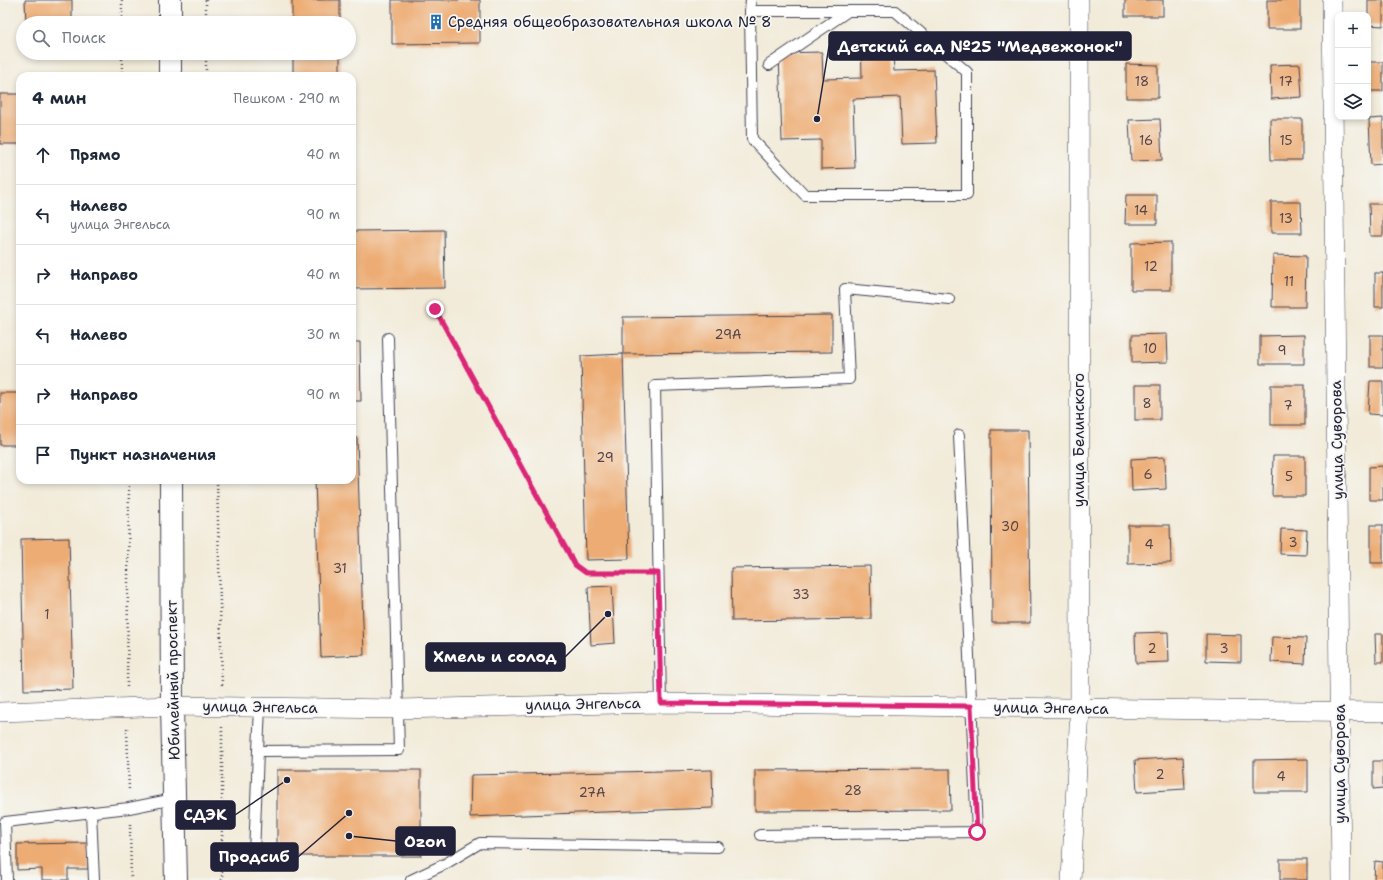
<!DOCTYPE html>
<html lang="ru">
<head>
<meta charset="utf-8">
<style>
  :root { --surface:#fff; --page:#f6f6f7; --text:#1f2937; --muted:#747a83; --line:#e0e1e3 }
  body { margin:0; font-family:"Shantell Sans",sans-serif; background:var(--page); color:var(--text) }
  .controls { position:absolute; right:12px; top:12px; display:grid; overflow:hidden; border-radius:8px; box-shadow:0 2px 6px #0003 }
  .controls button { width:36px; height:36px; display:grid; place-items:center; padding:0; border:0; border-bottom:1px solid var(--line); background:var(--surface); color:var(--text); font:20px sans-serif }
  .stop { position:absolute; width:12px; height:12px; margin:-9px; border:3px solid #db2777; border-radius:50%; background:#fff }
  .stop.end { background:#db2777; border-color:#fff; box-shadow:0 1px 4px #0008 }
  .list { margin:0; padding:0; list-style:none }
  h2 { display:flex; justify-content:space-between; align-items:center; height:52px; margin:0; padding:0 16px; font-size:17px }
  h2 small { font-size:13px; font-weight:400; color:var(--muted) }
  .list li { display:grid; grid-template-columns:26px 1fr auto; gap:12px; align-items:center; box-sizing:border-box; height:60px; padding:0 16px; border-top:1px solid var(--line) }
  .list b { display:block; font-size:15px; white-space:nowrap }
  .list p { margin:0; font-size:13px; white-space:nowrap; color:var(--muted) }
  .list em { font-size:13px; font-style:normal; color:var(--muted) }
  .icon { flex:none; width:22px; height:22px; fill:none; stroke:currentColor; stroke-width:2; stroke-linecap:round; stroke-linejoin:round }
  .map { position:relative; flex:none; width:1383px; height:880px; overflow:hidden }
  .search { position:absolute; background:var(--surface); box-shadow:0 2px 6px #0003; left:16px; top:16px; width:340px; height:44px; display:flex; align-items:center; gap:10px; box-sizing:border-box; padding:0 14px; border-radius:22px; color:var(--muted); font-size:15px }
  .panel { position:absolute; background:var(--surface); box-shadow:0 2px 6px #0003; left:16px; top:72px; width:340px; height:412px; border-radius:12px }
  .map>svg:first-child { display:block }
  .building { fill:#edac73 }
  .lines { fill:none; stroke-linecap:round; stroke-linejoin:round }
  .lane-casing { stroke:#414053; stroke-width:12 }
  .street-casing { stroke:#414053; stroke-width:20 }
  .secondary-casing { stroke:#414053; stroke-width:24 }
  .path { stroke:#414053; stroke-width:2.5; stroke-dasharray:1 3; stroke-linecap:butt }
  .lane { stroke:#fff; stroke-width:10 }
  .street { stroke:#fff; stroke-width:19 }
  .secondary { stroke:#fff; stroke-width:22 }
  .route { stroke:#db2777; stroke-width:5 }
  .labels { text-anchor:middle; stroke-width:3.5; stroke-linejoin:round; paint-order:stroke }
  .number-label { font-size:13px; fill:#554449 }
  .poi-label { font-size:15px; fill:#22223b; stroke:#f6f6f2; text-anchor:start }
  .street-label { font-size:15px; fill:#22223b; stroke:#f6f6f2 }
  .leader { fill:none; stroke:#22223b; stroke-width:1.5 }
  .callout-dot { fill:#22223b; stroke:#f6f6f2; stroke-width:1.5 }
  .callout { fill:#22223b; stroke:#22223b; stroke-width:1.5 }
  .callout-label { font-size:16px; text-anchor:middle; font-weight:bold; fill:#fff }
</style>
</head>
<body>
<div class="map">
<svg width="1383" height="880" viewBox="0 0 1383 880">
  <rect width="100%" height="100%" fill="#f6f6f2"/>
  <filter id="ink" filterUnits="userSpaceOnUse"><feTurbulence type="fractalNoise" baseFrequency=".025" numOctaves="2"/><feDisplacementMap in="SourceGraphic" scale="8" xChannelSelector="R" yChannelSelector="G"/><feConvolveMatrix kernelMatrix="1 2 1 2 8 2 1 2 1" color-interpolation-filters="sRGB"/></filter>
  <filter id="wash" filterUnits="userSpaceOnUse"><feTurbulence type="fractalNoise" baseFrequency=".012" numOctaves="4" result="noise"/><feDisplacementMap in="SourceGraphic" scale="16" xChannelSelector="R" yChannelSelector="G"/><feGaussianBlur stdDeviation="0.9" result="paint"/><feColorMatrix in="noise" values="0 0 0 0 0 0 0 0 0 0 0 0 0 0 0 0 0 1.4 0 .05"/><feComposite in="paint" operator="in"/></filter>
  <g filter="url(#wash)">
    <rect width="100%" height="100%" fill="#f2ebd9"/>
    <g id="blocks">
      <g class="building">
        <polygon points="25,0 72,0 72,23 26,23"/>
        <rect x="292" y="0" width="48" height="23"/>
        <polygon points="392,0 480,0 480,43 392,44"/>
        <rect x="1125" y="0" width="38" height="16"/>
        <rect x="1267" y="0" width="33" height="29"/>
        <polygon points="1368,0 1383,0 1383,26 1368,25"/>
        <polygon points="892,33 894,71 934,70 937,143 902,144 900,97 853,99 855,168 821,169 821,140 782,141 779,53 822,52 823,79 862,78 861,35"/>
        <rect x="293" y="53" width="47" height="23"/>
        <rect x="1368" y="62" width="15" height="29"/>
        <polygon points="1126,64 1158,65 1158,98 1126,98"/>
        <polygon points="1300,64 1302,97 1271,99 1270,65"/>
        <rect x="0" y="94" width="20" height="50"/>
        <polygon points="1383,118 1383,164 1371,165 1369,119"/>
        <polygon points="1160,119 1162,160 1131,161 1129,120"/>
        <polygon points="1270,119 1302,119 1302,160 1271,160"/>
        <polygon points="1126,195 1157,195 1157,224 1125,224"/>
        <polygon points="1271,202 1301,202 1302,233 1271,233"/>
        <polygon points="1369,204 1383,204 1383,236 1370,236"/>
        <polygon points="444,230 445,288 352,289 352,231"/>
        <polygon points="1171,242 1171,290 1131,290 1131,243"/>
        <polygon points="1273,255 1306,256 1305,307 1272,307"/>
        <rect x="1375" y="273" width="8" height="34"/>
        <polygon points="832,315 832,352 623,354 629,559 586,560 581,356 623,354 623,317"/>
        <polygon points="1167,334 1168,362 1132,363 1132,335"/>
        <polygon points="1304,335 1304,364 1260,364 1260,336"/>
        <rect x="1370" y="335" width="13" height="32"/>
        <polygon points="352,342 360,342 361,401 352,401"/>
        <polygon points="1370,381 1383,381 1383,415 1368,414"/>
        <rect x="1135" y="385" width="25" height="35"/>
        <rect x="1271" y="385" width="34" height="40"/>
        <rect x="0" y="393" width="20" height="52"/>
        <polygon points="991,430 1028,430 1030,623 992,623"/>
        <polygon points="352,438 357,438 364,655 321,657 315,480 352,480"/>
        <polygon points="1273,456 1305,456 1305,496 1272,496"/>
        <polygon points="1165,457 1166,489 1132,491 1131,459"/>
        <polygon points="1383,466 1383,500 1369,500 1369,467"/>
        <polygon points="1128,525 1170,525 1171,563 1128,564"/>
        <rect x="1371" y="525" width="12" height="38"/>
        <polygon points="1281,529 1307,530 1306,555 1280,554"/>
        <polygon points="69,538 73,689 24,690 21,539"/>
        <polygon points="870,566 871,619 732,621 731,568"/>
        <polygon points="612,586 615,643 591,645 588,587"/>
        <polygon points="1168,632 1169,662 1136,663 1135,633"/>
        <polygon points="1206,634 1241,635 1241,662 1206,661"/>
        <polygon points="1375,634 1383,634 1383,662 1376,662"/>
        <polygon points="1272,637 1306,638 1305,664 1271,662"/>
        <polygon points="1183,757 1185,789 1137,792 1135,760"/>
        <polygon points="1308,759 1308,792 1254,792 1254,760"/>
        <polygon points="1373,761 1383,761 1383,788 1373,789"/>
        <polygon points="950,769 951,810 755,811 755,770"/>
        <rect x="277" y="770" width="144" height="86"/>
        <polygon points="712,770 713,808 470,817 471,775"/>
        <polygon points="88,843 88,869 68,869 68,880 42,880 42,869 17,870 17,844"/>
        <rect x="1280" y="859" width="27" height="21"/>
        <polygon points="1375,861 1383,862 1383,880 1374,880"/>
      </g>
    </g>
  </g>
  <g filter="url(#ink)">
    <use href="#blocks" fill-opacity="0" stroke="#414053" stroke-width="1"/>
    <g class="lines">
      <g class="lane-casing">
        <g id="lane">
          <polyline points="750,11 895,11 967,72 967,195 805,195 752,139 750,11 751,0"/>
          <polyline points="769,65 848,11"/>
          <polyline points="661,703 655,386 849,379 845,289 949,299"/>
          <polyline points="258,751 260,707"/>
          <polyline points="91,812 94,880"/>
          <polyline points="760,835 977,832 959,435"/>
          <polyline points="254,855 258,751 399,750 388,338"/>
          <polyline points="7,880 5,822 129,808 174,799"/>
          <polyline points="411,880 445,864 480,843 718,847"/>
        </g>
      </g>
      <g class="street-casing">
        <g id="street">
          <polyline points="1332,0 1341,880"/>
          <polyline points="0,712 172,706 399,709 661,703 1383,712"/>
          <polyline points="1071,880 1080,709 1079,0"/>
        </g>
      </g>
      <g class="secondary-casing">
        <g id="secondary">
          <polyline points="170,23 170,0"/>
          <polyline points="170,76 170,53"/>
          <polyline points="171,480 172,706 176,880"/>
        </g>
      </g>
      <g class="path">
        <polyline points="122,0 122,23"/>
        <polyline points="206,0 206,23"/>
        <polyline points="206,53 206,76"/>
        <polyline points="122,76 122,53"/>
        <polyline points="435,309 575,565 586,573 642,573"/>
        <polyline points="217,480 222,685"/>
        <polyline points="127,687 129,480"/>
        <polyline points="127,728 129,791"/>
        <polyline points="130,824 131,880"/>
        <polyline points="222,880 222,726"/>
      </g>
      <use href="#lane" class="lane"/>
      <use href="#street" class="street"/>
      <use href="#secondary" class="secondary"/>
    </g>
  </g>
  <g class="lines" filter="url(#ink)">
    <polyline class="route" points="435,309 575,565 586,573 658,573 661,703 971,706 977,832"/>
  </g>
  <defs>
    <g id="building-bare" transform="scale(1.2)"><path d="M-4-6H4V6H1V3H-1V6H-4ZM-2.5-4.3h1.7v1.8h-1.7ZM.8-4.3h1.7v1.8H.8ZM-2.5-1h1.7V.8h-1.7ZM.8-1h1.7V.8H.8Z" fill="#1f6fb2" stroke="#f6f6f2" stroke-width="2.5" paint-order="stroke"/></g>
  </defs>
  <g fill-rule="evenodd">
    <use href="#building-bare" x="436" y="22"/>
  </g>
  <g class="labels">
    <g class="number-label">
      <text x="1142" y="86">18</text>
      <text x="1286" y="86">17</text>
      <text x="1146" y="145">16</text>
      <text x="1286" y="145">15</text>
      <text x="1141" y="215">14</text>
      <text x="1286" y="223">13</text>
      <text x="1151" y="271">12</text>
      <text x="1289" y="286">11</text>
      <text x="728" y="339">29А</text>
      <text x="1150" y="353">10</text>
      <text x="1282" y="355">9</text>
      <text x="1147" y="408">8</text>
      <text x="1288" y="410">7</text>
      <text x="605" y="462">29</text>
      <text x="1148" y="479">6</text>
      <text x="1289" y="481">5</text>
      <text x="1010" y="531">30</text>
      <text x="1293" y="547">3</text>
      <text x="1149" y="549">4</text>
      <text x="340" y="573">31</text>
      <text x="801" y="599">33</text>
      <text x="47" y="619">1</text>
      <text x="1152" y="653">2</text>
      <text x="1224" y="653">3</text>
      <text x="1289" y="655">1</text>
      <text x="1160" y="779">2</text>
      <text x="1281" y="781">4</text>
      <text x="853" y="795">28</text>
      <text x="592" y="797">27А</text>
    </g>
    <g class="poi-label">
      <text x="448" y="27">Средняя общеобразовательная школа № 8</text>
    </g>
    <g class="street-label">
      <text transform="translate(1079 440) rotate(-90)" y="5">улица Белинского</text>
      <text transform="translate(1337 440) rotate(-91)" y="5">улица Суворова</text>
      <text transform="translate(173 680) rotate(-91)" y="5">Юбилейный проспект</text>
      <text transform="translate(583 704) rotate(-1)" y="5">улица Энгельса</text>
      <text transform="translate(260 707) rotate(1)" y="5">улица Энгельса</text>
      <text transform="translate(1051 708) rotate(1)" y="5">улица Энгельса</text>
      <text transform="translate(1340 764) rotate(-90)" y="5">улица Суворова</text>
    </g>
  </g>
  <path class="leader" d="M817 119L829 46M608 614L565 657M287 780L235 815M349 836L396 841M349 813L298 857"/>
  <g class="callout-dot">
    <circle cx="817" cy="119" r="4"/>
    <circle cx="608" cy="614" r="4"/>
    <circle cx="287" cy="780" r="4"/>
    <circle cx="349" cy="836" r="4"/>
    <circle cx="349" cy="813" r="4"/>
  </g>
  <g class="callout">
    <rect x="829" y="32" width="302" height="28" rx="4"/>
    <rect x="426" y="643" width="139" height="28" rx="4"/>
    <rect x="176" y="801" width="59" height="28" rx="4"/>
    <rect x="396" y="827" width="59" height="28" rx="4"/>
    <rect x="211" y="843" width="87" height="28" rx="4"/>
  </g>
  <g class="callout-label">
    <text x="980" y="52">Детский сад №25 "Медвежонок"</text>
    <text x="495" y="662">Хмель и солод</text>
    <text x="205" y="820">СДЭК</text>
    <text x="425" y="847">Ozon</text>
    <text x="254" y="862">Продсиб</text>
  </g>
</svg>
<div class="controls">
<button>+</button>
<button>−</button>
<button><svg class="icon" aria-label="layers" viewBox="0 0 24 24"><path d="M12 4l9 5-9 5-9-5zM3 14l9 5 9-5"/></svg></button>
</div>
<div class="stop" style="left:977px;top:832px"></div>
<div class="stop end" style="left:435px;top:309px"></div>
<div class="search"><svg class="icon" aria-label="search" viewBox="0 0 24 24"><circle cx="10" cy="10" r="6"/><path d="M15 15l6 6"/></svg>Поиск</div>
<section class="panel">
<h2>4 мин<small>Пешком · 290 m</small></h2>
<ul class="list">
<li><svg class="icon" aria-label="ahead" viewBox="0 0 24 24"><path d="M12 20V5M6 11l6-6 6 6"/></svg><div><b>Прямо</b></div><em>40 m</em></li>
<li><svg class="icon" aria-label="left" viewBox="0 0 24 24"><path d="M17 20v-9H6M10 6l-5 5 5 5"/></svg><div><b>Налево</b><p>улица Энгельса</p></div><em>90 m</em></li>
<li><svg class="icon" aria-label="right" viewBox="0 0 24 24"><path d="M7 20v-9h11M14 6l5 5-5 5"/></svg><div><b>Направо</b></div><em>40 m</em></li>
<li><svg class="icon" aria-label="left" viewBox="0 0 24 24"><path d="M17 20v-9H6M10 6l-5 5 5 5"/></svg><div><b>Налево</b></div><em>30 m</em></li>
<li><svg class="icon" aria-label="right" viewBox="0 0 24 24"><path d="M7 20v-9h11M14 6l5 5-5 5"/></svg><div><b>Направо</b></div><em>90 m</em></li>
<li><svg class="icon" aria-label="arrive" viewBox="0 0 24 24"><path d="M6 21V4h12l-3 4 3 4H6"/></svg><div><b>Пункт назначения</b></div></li>
</ul>
</section>
</div>
</body>
</html>
